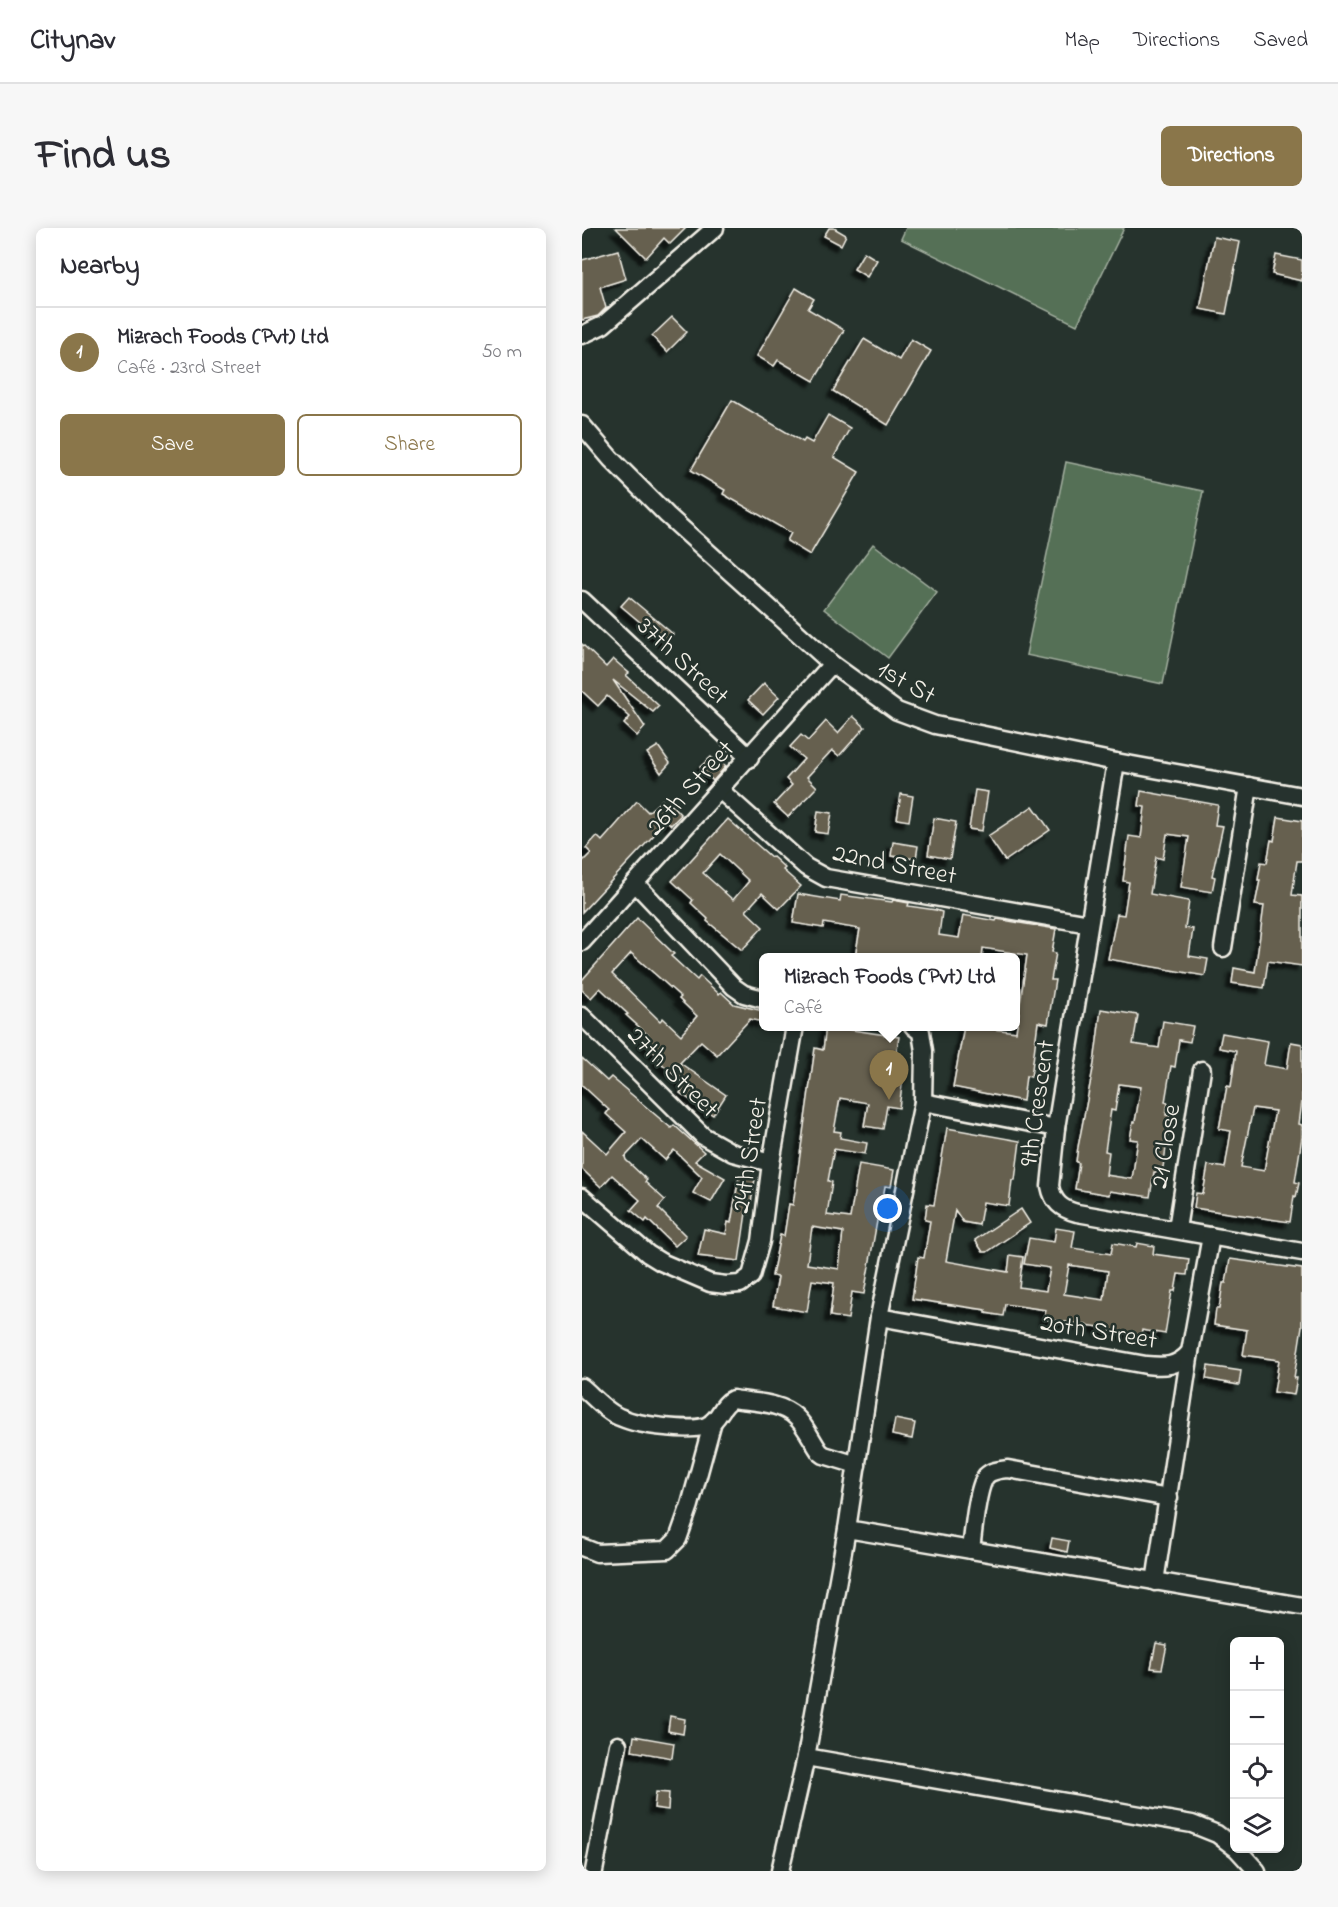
<!DOCTYPE html>
<html lang="en">
<head>
<meta charset="utf-8">
<style>
  :root { --surface:#fff; --page:#f7f7f7; --text:#2b2b33; --muted:#7c7c81; --line:#e1e1e2; --accent:#8a764a }
  body { margin:0; font-family:"Indie Flower",sans-serif; background:var(--page); color:var(--text) }
  .controls { position:absolute; right:18px; bottom:18px; display:grid; overflow:hidden; border-radius:9px; box-shadow:0 3px 15px #0003 }
  .controls button { width:54px; height:54px; display:grid; place-items:center; padding:0; border:0; border-bottom:2px solid var(--line); background:var(--surface); color:var(--text); font:30px sans-serif }
  .you { position:absolute; left:306px; top:981px; width:21px; height:21px; margin:-15px; border:4px solid #fff; border-radius:50%; background:#1a73e8; box-shadow:0 0 0 9px #1a73e833 }
  .badge { display:grid; place-items:center; width:39px; height:39px; border-radius:50%; background:var(--accent); color:#fff; font-size:20px; font-weight:700 }
  .pin { position:absolute; translate:-50% -50px; filter:drop-shadow(0 2px 3px #0008) }
  .pin::after { content:''; position:absolute; top:32px; width:21px; height:18px; background:inherit; clip-path:polygon(0 0,100% 0,50% 100%) }
  .popup { position:absolute; left:177px; top:725px; width:261px; height:78px; box-sizing:border-box; display:grid; place-content:center; border-radius:9px; background:var(--surface); filter:drop-shadow(0 2px 4px #0005); font-size:20px; white-space:nowrap; color:var(--muted) }
  .popup b { font-size:22px; color:var(--text) }
  .popup::after { content:''; position:absolute; left:50%; top:100%; margin-left:-12px; border:12px solid transparent; border-top-color:var(--surface) }
  .list { margin:0; padding:0; list-style:none }
  h2 { display:flex; justify-content:space-between; align-items:center; height:78px; margin:0; padding:0 24px; font-size:26px }
  h2 small { font-size:20px; font-weight:400; color:var(--muted) }
  .list li { display:grid; grid-template-columns:39px 1fr auto; gap:18px; align-items:center; box-sizing:border-box; height:90px; padding:0 24px; border-top:2px solid var(--line) }
  .list b { display:block; font-size:22px; white-space:nowrap }
  .list p { margin:0; font-size:20px; white-space:nowrap; color:var(--muted) }
  .list em { font-size:20px; font-style:normal; color:var(--muted) }
  .actions { display:flex; gap:12px; padding:18px 24px }
  .actions a { flex:1; padding:14px 0; border:2px solid var(--accent); border-radius:9px; text-align:center; font-size:21px; color:var(--accent) }
  .actions .main { background:var(--accent); color:#fff }
  .icon { flex:none; width:33px; height:33px; fill:none; stroke:currentColor; stroke-width:2; stroke-linecap:round; stroke-linejoin:round }
  .map { position:relative; flex:none; width:720px; height:1643px; overflow:hidden; border-radius:9px }
  header { display:flex; align-items:center; gap:36px; box-sizing:border-box; height:84px; padding:0 30px; background:var(--surface); border-bottom:2px solid var(--line) }
  header strong { font-size:28px }
  nav { display:flex; gap:33px; margin-inline-start:auto; font-size:21px }
  .intro { display:flex; align-items:center; justify-content:space-between; box-sizing:border-box; height:144px; padding:0 36px }
  h1 { margin:0; font-size:42px }
  .button { padding:15px 27px; border-radius:9px; background:var(--accent); color:#fff; font-size:21px; font-weight:700 }
  main { display:flex; gap:36px; padding:0 36px }
  aside { flex:1; background:var(--surface); border-radius:9px; box-shadow:0 3px 15px #0003 }
  .map>svg:first-child { display:block }
  .green { fill:#547057; stroke:#a4b0a0; stroke-width:1.5 }
  .building { fill:#66604f; stroke:#f4f1e8; stroke-width:1.5; fill-rule:evenodd; filter:url(#shadow) }
  .lines { fill:none; stroke-linecap:round; stroke-linejoin:round }
  .street-casing { stroke:#f4f1e8; stroke-width:21 }
  .street { stroke:#26332d; stroke-width:16 }
  .labels { text-anchor:middle; stroke-width:5; stroke-linejoin:round; paint-order:stroke }
  .street-label { font-size:26px; fill:#f4f1e8; stroke:#26332d }
</style>
</head>
<body>
<header>
<strong>Citynav</strong>
<nav><a>Map</a><a>Directions</a><a>Saved</a></nav>
</header>
<div class="intro"><h1>Find us</h1><a class="button">Directions</a></div>
<main>
<aside>
<h2>Nearby<small></small></h2>
<ul class="list">
<li><span class="badge">1</span><div><b>Mizrach Foods (Pvt) Ltd</b><p>Café · 23rd Street</p></div><em>50 m</em></li>
</ul>
<div class="actions"><a class="main">Save</a><a>Share</a></div>
</aside>
<div class="map">
<svg width="720" height="1643" viewBox="0 0 720 1643">
  <defs>
    <filter id="shadow"><feDropShadow dx="-5.5" dy="5.5" stdDeviation="1.5" flood-color="#0009"/></filter>
  </defs>
  <rect width="100%" height="100%" fill="#26332d"/>
  <filter id="ink" filterUnits="userSpaceOnUse"><feTurbulence type="fractalNoise" baseFrequency=".0167" numOctaves="2"/><feDisplacementMap in="SourceGraphic" scale="12" xChannelSelector="R" yChannelSelector="G"/><feConvolveMatrix kernelMatrix="1 2 1 2 8 2 1 2 1" color-interpolation-filters="sRGB"/></filter>
  <g filter="url(#ink)">
    <g class="green">
      <polygon points="324,0 542,0 495,97 319,11"/>
      <polygon points="484,234 621,263 581,456 444,427"/>
      <polygon points="291,316 355,364 306,430 242,381"/>
    </g>
    <g class="building">
      <polygon points="34,0 104,0 88,16 82,10 64,30"/>
      <polygon points="247,0 252,0 264,7 259,17 242,8"/>
      <polygon points="632,9 658,14 644,86 618,81"/>
      <polygon points="36,22 44,51 18,59 24,80 16,88 0,92 0,32"/>
      <polygon points="282,24 295,32 285,49 272,41"/>
      <polygon points="694,27 720,32 720,53 690,46"/>
      <polygon points="214,60 232,71 226,81 262,102 232,153 196,132 192,138 175,128"/>
      <polygon points="90,89 105,104 85,124 70,108"/>
      <polygon points="282,111 317,132 329,111 349,123 306,197 251,163"/>
      <polygon points="150,172 221,214 223,211 230,215 246,187 268,200 252,229 277,244 228,327 205,313 209,305 141,266 143,262 109,242"/>
      <polygon points="47,369 91,406 83,415 39,378"/>
      <polygon points="0,416 24,439 31,431 47,445 44,447 77,478 71,484 31,452 63,499 55,508 42,496 48,489 25,468 16,478 0,463"/>
      <polygon points="182,455 197,469 181,486 166,472"/>
      <polygon points="271,488 283,499 257,528 250,522 225,549 235,559 206,589 192,576 210,557 204,551 222,531 208,519 219,507 226,513 244,493 256,505"/>
      <polygon points="76,518 88,535 79,545 65,525"/>
      <polygon points="129,529 136,535 138,533 144,538 131,553 118,539"/>
      <polygon points="393,562 406,564 400,603 387,601"/>
      <polygon points="559,563 636,577 633,597 641,598 630,648 633,649 630,664 599,659 607,609 585,606 581,631 574,629 568,666 607,673 603,700 611,701 607,728 626,731 623,748 526,731 535,686 542,687 547,654 541,653 547,608 559,610 563,579 557,578"/>
      <polygon points="319,566 331,568 327,593 315,591"/>
      <polygon points="80,572 87,580 90,577 99,587 89,597 85,593 0,684 0,634 9,625 4,620 15,608 20,613 55,573 66,584"/>
      <polygon points="451,578 468,602 423,633 406,608"/>
      <polygon points="236,583 250,585 246,606 233,604"/>
      <polygon points="696,589 720,593 720,633 715,633 710,667 720,668 720,738 686,733 682,760 650,755 652,740 673,744 682,678 673,677 678,652 676,652 679,634 685,635 689,612 692,613"/>
      <polygon points="352,590 374,594 368,631 346,627"/>
      <path d="M146 591 189 629 190 628 203 640 201 642 219 658 197 681 180 665 164 683 181 699 160 722 125 693 126 691 109 675 111 672 90 653ZM138 626 167 653 151 672 121 645Z"/>
      <polygon points="311,614 336,618 334,631 309,628"/>
      <polygon points="216,666 258,673 259,667 310,674 311,672 327,675 326,678 354,682 360,684 357,707 377,710 381,687 414,693 415,691 474,701 470,724 474,725 469,752 473,752 466,796 456,794 449,849 444,848 441,873 371,859 382,798 411,798 411,801 434,804 445,727 401,720 400,729 273,729 278,701 242,695 241,700 211,695"/>
      <path d="M55 690 92 726 89 728 115 752 118 748 137 766 139 764 152 776 181 783V794L168 791 135 827 119 813 98 835 144 867 131 887 98 865 103 857 76 832 78 830 60 813 66 807 44 787 46 786 18 760 9 770 0 762V752ZM49 725 99 769 97 771 115 788 99 807 81 790 78 793 30 746Z"/>
      <path d="M519 781 556 787 551 816 577 820 581 793 611 798 608 814 597 812 593 839 589 838 583 874 586 875 584 887 588 888 583 927 580 945 572 944 568 969 528 963 527 967 493 961 497 935 494 934 496 919 512 836ZM537 856 559 859 553 894H551L548 911 556 912 550 951 524 947 527 924 523 923 529 882 533 883Z"/>
      <path d="M244 798 317 809 313 833 323 835 317 880 305 878 301 901 282 898 286 875 258 870 252 903 259 904 258 910 285 915 283 926 252 921 246 953 250 954 245 987 268 990 277 936 312 942 309 959 303 958 299 982H297L282 1066 270 1064 266 1091 248 1088 252 1055 230 1052 225 1084 191 1078 196 1049 190 1048 198 1007 202 1008 207 976 211 977 233 820 241 822ZM230 999 261 1004 257 1041 225 1036Z"/>
      <path d="M640 805 686 813 682 837 705 841 709 814 720 816V874L717 896 720 897V909L713 954 717 955 714 969 712 968 708 994 612 980 614 965 621 966 626 937 643 940 649 903 637 901 645 858 649 859 654 823 637 820ZM671 880 693 883 682 943 659 939Z"/>
      <polygon points="0,830 25,853 29,849 89,900 92,897 122,924 113,933 143,950 129,974 111,965 120,949 92,922 83,932 60,911 43,929 44,932 65,952 63,954 83,972 76,980 104,1008 93,1018 65,991 63,994 49,982 58,972 30,947 19,959 0,941 0,903 25,926 44,904 24,886 27,882 0,857"/>
      <path d="M365 900 438 913 433 952H430L427 978 401 974 397 997 381 994 373 982 364 1033 426 1044 428 1027 441 1029 437 1059 464 1063 468 1040 442 1036 447 1010 472 1014 474 1000 493 1003 490 1020 529 1026 531 1015 554 1019 555 1015 572 1018 571 1026 607 1031 605 1047 596 1046 593 1063H590L583 1106 560 1102 559 1108 517 1101 518 1099 462 1091 464 1082 423 1076 421 1088 404 1085V1082L330 1071 336 1029 342 1030 348 993 343 992 345 976 352 977ZM487 1037 526 1043 522 1072 482 1066Z"/>
      <polygon points="157,948 173,951 167,986 164,985 157,1033 116,1028 122,1001 144,1006 146,994 149,995"/>
      <polygon points="439,981 448,995 405,1024 401,1024 393,1012"/>
      <polygon points="648,1031 720,1041 720,1098 712,1150 715,1150 712,1167 692,1164 697,1132 661,1127 665,1102 632,1097 634,1081 637,1081 641,1055 644,1055"/>
      <polygon points="626,1138 659,1143 657,1157 624,1151"/>
      <polygon points="313,1191 333,1195 330,1211 310,1207"/>
      <polygon points="470,1310 487,1313 485,1324 468,1320"/>
      <polygon points="574,1415 585,1417 580,1441 569,1440"/>
      <polygon points="88,1488 103,1491 101,1506 86,1503"/>
      <polygon points="52,1508 92,1515 90,1530 50,1523"/>
      <polygon points="74,1564 87,1565 86,1582 72,1580"/>
    </g>
    <g class="lines">
      <g class="street-casing">
        <g id="street">
          <polyline points="0,107 21,97 133,0"/>
          <polyline points="0,197 29,231 85,287 250,436 315,483 353,497 534,534 720,568"/>
          <polyline points="0,372 168,530"/>
          <path d="M534 534 474 900 468 958C471 974 479 981 495 985L720 1024"/>
          <polyline points="139,563 224,639 244,650 507,696"/>
          <polyline points="53,655 152,759 162,766 181,771"/>
          <polyline points="0,714 250,436"/>
          <polyline points="641,720 667,558"/>
          <polyline points="0,788 121,908 151,925 189,935"/>
          <polyline points="341,874 474,900"/>
          <polyline points="0,969 66,1026 79,1034 128,1055 144,1057 158,1056 169,1048 179,1013 189,935 213,798"/>
          <polyline points="595,1001 620,842"/>
          <path d="M297 1089 564 1137C583 1139 595 1139 608 1124L629 1008"/>
          <path d="M0 1159C12 1169 25 1185 40 1190 55 1197 113 1205 126 1197 138 1191 139 1176 151 1171 170 1174 199 1174 214 1189 224 1198 230 1213 238 1224L242 1227 275 1237"/>
          <polyline points="265,1301 720,1378"/>
          <polyline points="0,1319 15,1325 85,1322 96,1311 108,1277 131,1193"/>
          <path d="M389 1322C391 1306 395 1260 404 1248 410 1242 418 1242 426 1241L587 1270"/>
          <polyline points="573,1354 608,1124"/>
          <polyline points="224,1529 610,1596 635,1606 652,1619"/>
          <polyline points="654,1620 675,1643"/>
          <polyline points="12,1643 36,1517"/>
          <polyline points="198,1643 224,1529 265,1301 297,1089 341,874 342,823 339,804 331,798"/>
        </g>
      </g>
      <use href="#street" class="street"/>
    </g>
  </g>
  <g class="labels">
    <g class="street-label">
      <text transform="translate(102 432) rotate(43)" y="9">37th Street</text>
      <text transform="translate(325 453) rotate(29)" y="9">1st St</text>
      <text transform="translate(107 559) rotate(-48)" y="9">26th Street</text>
      <text transform="translate(313 635) rotate(11)" y="9">22nd Street</text>
      <text transform="translate(92 843) rotate(45)" y="9">27th Street</text>
      <text transform="translate(454 875) rotate(-82)" y="9">9th Crescent</text>
      <text transform="translate(582 918) rotate(-81)" y="9">21 Close</text>
      <text transform="translate(166 927) rotate(-81)" y="9">24th Street</text>
      <text transform="translate(517 1102) rotate(9)" y="9">20th Street</text>
    </g>
  </g>
</svg>
<div class="controls">
<button>+</button>
<button>−</button>
<button><svg class="icon" aria-label="locate" viewBox="0 0 24 24"><circle cx="12" cy="12" r="6"/><path d="M12 2v4M12 18v4M2 12h4M18 12h4"/></svg></button>
<button><svg class="icon" aria-label="layers" viewBox="0 0 24 24"><path d="M12 4l9 5-9 5-9-5zM3 14l9 5 9-5"/></svg></button>
</div>
<div class="you"></div>
<div class="pin badge" style="left:307px;top:872px">1</div>
<div class="popup"><b>Mizrach Foods (Pvt) Ltd</b>Café</div>
</div>
</main>
</body>
</html>
